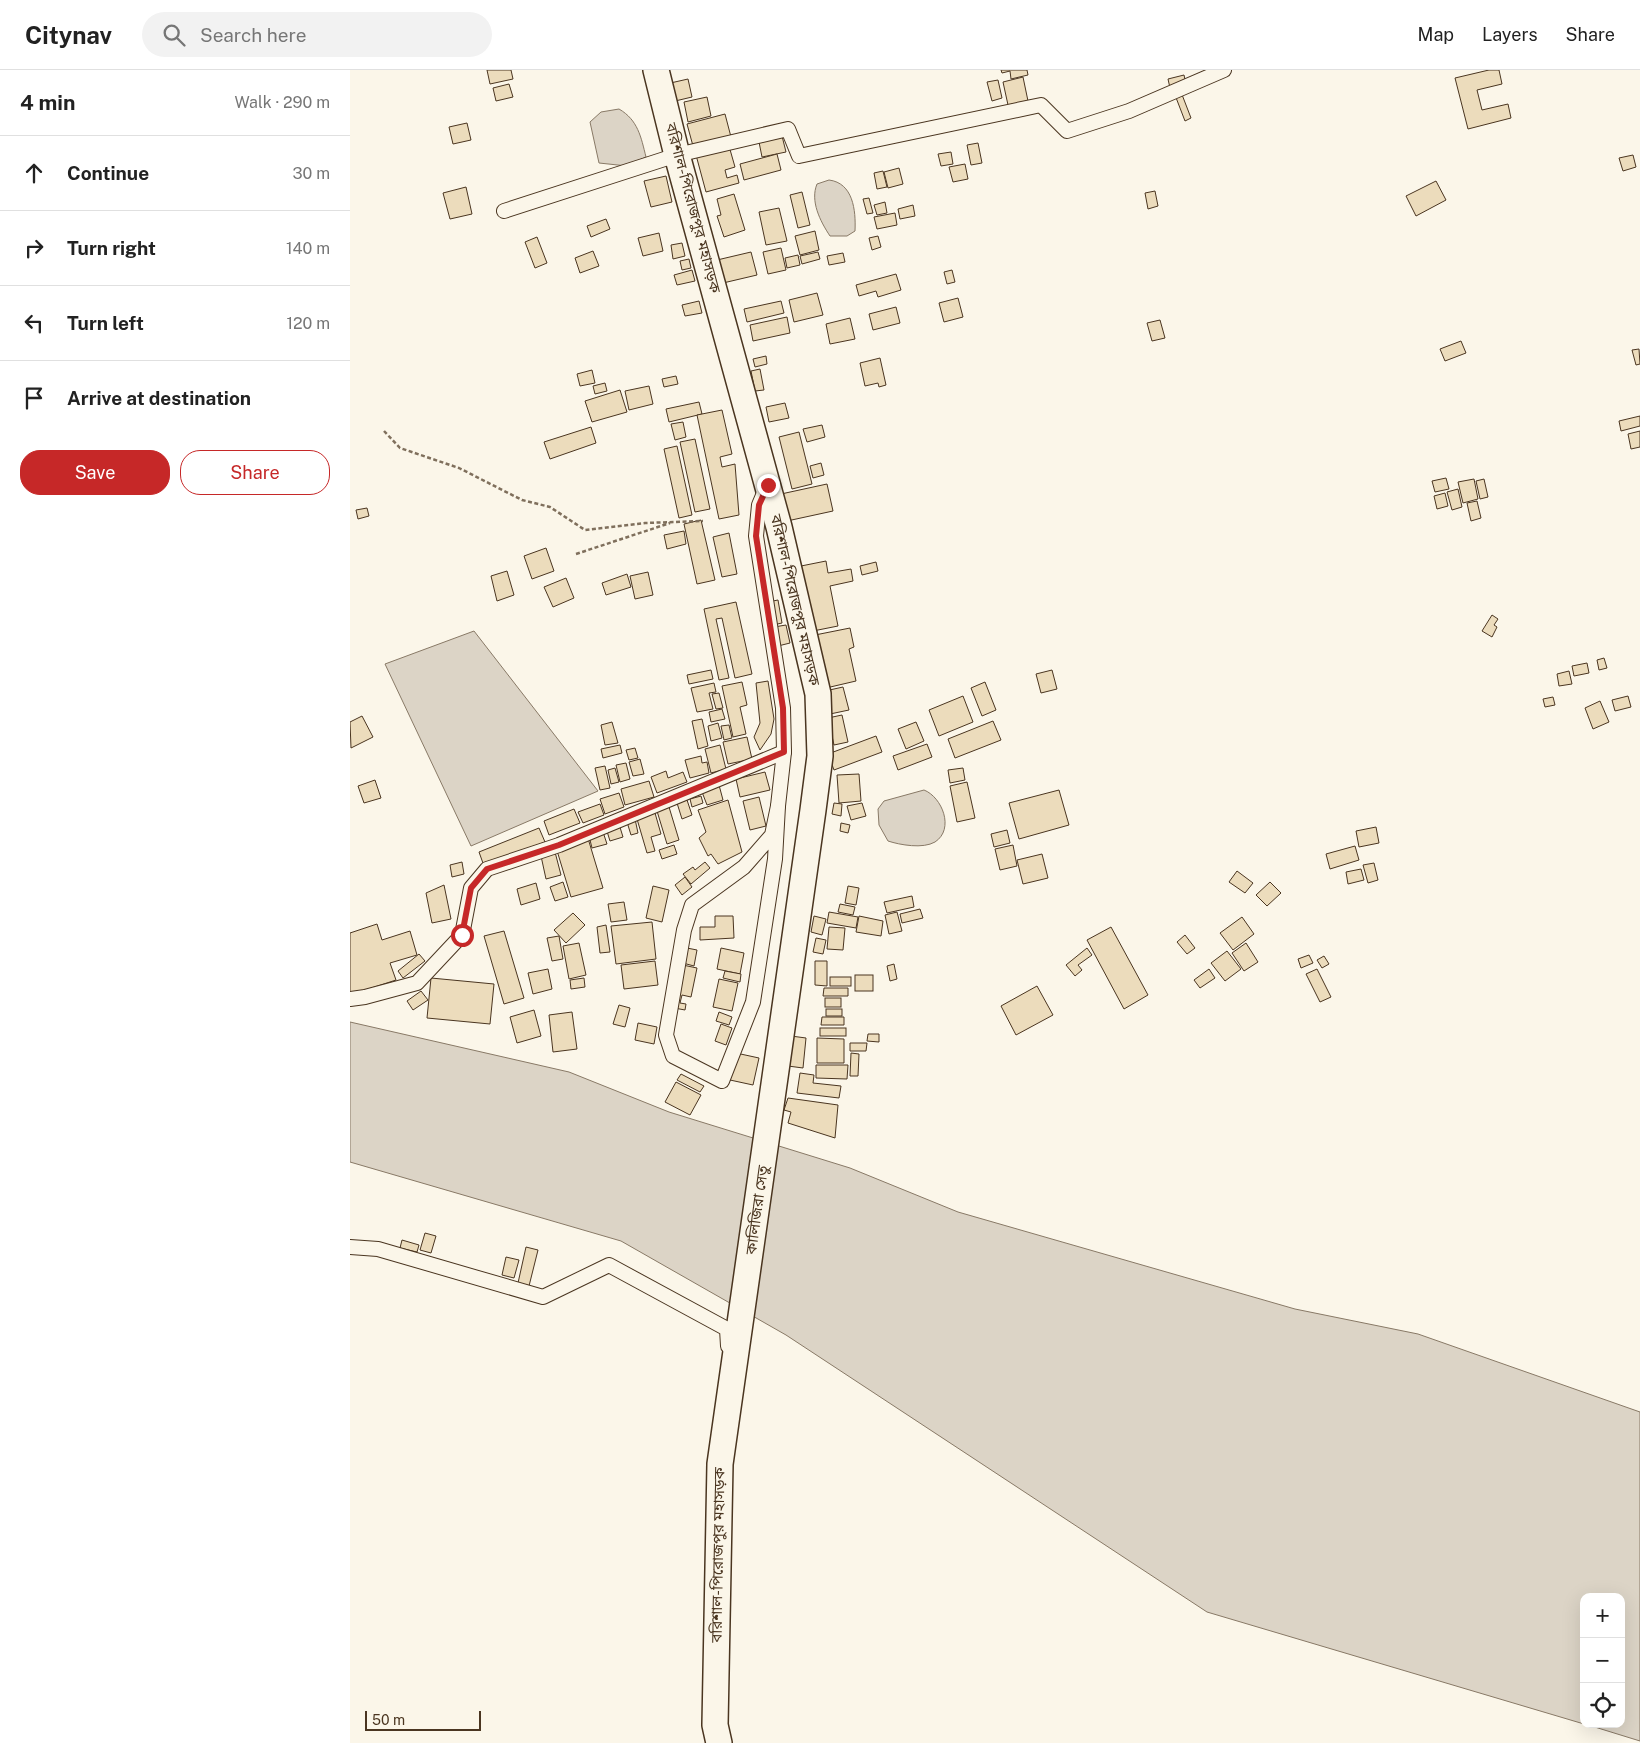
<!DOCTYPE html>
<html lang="en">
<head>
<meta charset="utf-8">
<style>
  :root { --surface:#fff; --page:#f2f2f2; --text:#222; --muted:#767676; --line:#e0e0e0; --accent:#c62828 }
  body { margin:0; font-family:"Public Sans","Noto Sans Bengali",sans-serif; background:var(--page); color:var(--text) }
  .controls { position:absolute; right:15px; bottom:15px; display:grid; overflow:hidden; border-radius:10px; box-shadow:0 5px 20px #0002 }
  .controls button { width:45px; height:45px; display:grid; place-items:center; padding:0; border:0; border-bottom:1px solid var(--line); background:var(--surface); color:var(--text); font:25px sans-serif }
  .scale { position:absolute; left:15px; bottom:12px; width:116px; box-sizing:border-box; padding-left:5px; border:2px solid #4a3520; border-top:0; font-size:14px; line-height:18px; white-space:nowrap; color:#4a3520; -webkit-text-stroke:4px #fbf6e9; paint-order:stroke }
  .stop { position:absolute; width:15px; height:15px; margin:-11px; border:4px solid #c62828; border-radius:50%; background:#fff }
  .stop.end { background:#c62828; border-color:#fff; box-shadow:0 1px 5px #0008 }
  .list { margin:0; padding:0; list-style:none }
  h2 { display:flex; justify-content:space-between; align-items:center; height:65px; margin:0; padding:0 20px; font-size:21px }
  h2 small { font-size:16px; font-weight:400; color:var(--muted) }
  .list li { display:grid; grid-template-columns:32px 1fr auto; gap:15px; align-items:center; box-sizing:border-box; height:75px; padding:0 20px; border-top:1px solid var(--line) }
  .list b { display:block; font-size:19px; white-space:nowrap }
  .list em { font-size:16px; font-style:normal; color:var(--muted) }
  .actions { display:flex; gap:10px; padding:15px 20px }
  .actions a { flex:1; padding:11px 0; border:1px solid var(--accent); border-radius:20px; text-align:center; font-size:18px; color:var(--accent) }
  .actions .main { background:var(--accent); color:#fff }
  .icon { flex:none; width:28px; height:28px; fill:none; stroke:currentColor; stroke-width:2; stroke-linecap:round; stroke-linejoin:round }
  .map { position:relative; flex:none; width:1290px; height:1673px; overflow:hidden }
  header { display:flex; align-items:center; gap:30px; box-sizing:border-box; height:70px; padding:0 25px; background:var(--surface); border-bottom:1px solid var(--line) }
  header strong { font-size:24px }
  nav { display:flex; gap:28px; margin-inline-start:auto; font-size:18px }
  .search { width:350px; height:45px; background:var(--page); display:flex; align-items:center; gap:12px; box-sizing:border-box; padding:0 18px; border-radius:28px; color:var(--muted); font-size:19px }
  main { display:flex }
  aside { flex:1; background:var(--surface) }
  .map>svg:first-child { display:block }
  .water { fill:#dcd4c6; stroke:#887966 }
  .building { fill:#ecdcbc; stroke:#4a3520 }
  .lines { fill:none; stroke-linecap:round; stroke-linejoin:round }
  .street-casing { stroke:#4a3520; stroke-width:16 }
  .highway-casing { stroke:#4a3520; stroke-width:28 }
  .path { stroke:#7f6f5c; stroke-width:2.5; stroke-dasharray:4 2.5; stroke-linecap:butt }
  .street { stroke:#fbf6e9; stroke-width:14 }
  .highway { stroke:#fbf6e9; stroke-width:25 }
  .route { stroke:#c62828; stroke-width:6 }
  .labels { text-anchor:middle; stroke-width:4; stroke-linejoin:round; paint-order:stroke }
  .street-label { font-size:15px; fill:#4a3520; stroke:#fbf6e9 }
</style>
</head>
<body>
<header>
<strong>Citynav</strong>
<div class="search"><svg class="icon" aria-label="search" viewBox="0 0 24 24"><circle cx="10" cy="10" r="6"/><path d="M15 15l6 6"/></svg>Search here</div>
<nav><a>Map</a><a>Layers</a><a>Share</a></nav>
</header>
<main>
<aside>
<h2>4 min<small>Walk · 290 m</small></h2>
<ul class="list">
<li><svg class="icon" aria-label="ahead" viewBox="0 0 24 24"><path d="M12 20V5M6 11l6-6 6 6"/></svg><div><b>Continue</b></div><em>30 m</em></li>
<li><svg class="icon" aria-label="right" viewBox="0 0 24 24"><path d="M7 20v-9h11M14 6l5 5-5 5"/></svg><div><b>Turn right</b></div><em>140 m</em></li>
<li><svg class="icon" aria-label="left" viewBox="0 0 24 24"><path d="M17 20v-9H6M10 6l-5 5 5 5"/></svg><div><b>Turn left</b></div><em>120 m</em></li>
<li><svg class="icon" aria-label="arrive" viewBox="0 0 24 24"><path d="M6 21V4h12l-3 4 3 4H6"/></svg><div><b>Arrive at destination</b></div></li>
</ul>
<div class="actions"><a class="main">Save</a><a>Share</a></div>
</aside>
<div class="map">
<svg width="1290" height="1673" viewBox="0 0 1290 1673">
  <rect width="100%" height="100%" fill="#fbf6e9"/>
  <g class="water">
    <path d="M269 39C288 50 291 67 296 87L277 96 249 93 240 52 251 42Z"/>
    <path d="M479 110C503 113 506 140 505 161L497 166H480C470 151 460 131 467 114Z"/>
    <polygon points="124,561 248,721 121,776 35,594"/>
    <path d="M574 720C592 727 605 759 585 772 573 779 550 775 538 771L529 755 528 739 534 731Z"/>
    <polygon points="0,952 219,1002 319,1042 500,1098 608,1142 945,1239 1068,1264 1290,1342 1290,1671 1235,1654 1271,1654 1271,1527 1234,1527 1234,1654 857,1542 436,1265 271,1171 0,1092"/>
  </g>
  <g class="building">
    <polygon points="137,0 161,0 163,9 140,14"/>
    <polygon points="651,0 677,0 678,5 661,9 660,1 652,3"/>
    <polygon points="1139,0 1149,0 1152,14 1127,20 1132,40 1158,34 1161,48 1118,59 1105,8"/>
    <polygon points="834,5 836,14 820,18 818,9"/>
    <polygon points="673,7 678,31 658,35 653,12"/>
    <polygon points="338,9 342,27 321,32 316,14"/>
    <polygon points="648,10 652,28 642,31 637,12"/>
    <polygon points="159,14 163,27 146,31 143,18"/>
    <polygon points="831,22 841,48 835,51 825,25"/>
    <polygon points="357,27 361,46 338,52 334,32"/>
    <polygon points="375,44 381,67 343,76 337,54"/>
    <polygon points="117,53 121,70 103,74 99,57"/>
    <polygon points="431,62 436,82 412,87 408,67"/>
    <polygon points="628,73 632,93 621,95 617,75"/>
    <polygon points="379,76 385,97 375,100 377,108 387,105 389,113 356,122 346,85"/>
    <polygon points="601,82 603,94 591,96 588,84"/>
    <polygon points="427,84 431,100 394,110 390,94"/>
    <polygon points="1283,85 1286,97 1273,101 1269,88"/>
    <polygon points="615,94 618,109 603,112 599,97"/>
    <polygon points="549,98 553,114 538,118 534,102"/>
    <polygon points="533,101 537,117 527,119 524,103"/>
    <polygon points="316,106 322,132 301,137 294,111"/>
    <polygon points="1086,111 1096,130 1066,146 1056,126"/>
    <polygon points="116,117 122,144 100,149 93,123"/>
    <polygon points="805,121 808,136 798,139 795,123"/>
    <polygon points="452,122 460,155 448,158 440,125"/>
    <polygon points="384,124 395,160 374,167 367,146 371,145 367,129"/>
    <polygon points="519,128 523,143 517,144 513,129"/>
    <polygon points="535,132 537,143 527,145 524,135"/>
    <polygon points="563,135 565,146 550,149 548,139"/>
    <polygon points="429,138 437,171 416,175 409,142"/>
    <polygon points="545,143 547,155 527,159 524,147"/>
    <polygon points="256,149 260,159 241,167 237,156"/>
    <polygon points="465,161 469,180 450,185 445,166"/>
    <polygon points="309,163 313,181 293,186 288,168"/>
    <polygon points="528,166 531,177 522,180 519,168"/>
    <polygon points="187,167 197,193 185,198 175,172"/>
    <polygon points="332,173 335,186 323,189 321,175"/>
    <polygon points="431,178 436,200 418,204 413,182"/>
    <polygon points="243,181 249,196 230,203 225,188"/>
    <polygon points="401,182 407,205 373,213 367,190"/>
    <polygon points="468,182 470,189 452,194 450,186"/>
    <polygon points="493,183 495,192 479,195 477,186"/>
    <polygon points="448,185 450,195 437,198 435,188"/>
    <polygon points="339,189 341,198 332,200 330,191"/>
    <polygon points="342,200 345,211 327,215 324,205"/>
    <polygon points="602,200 605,212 597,214 594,202"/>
    <polygon points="546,204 551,220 528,227 526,221 509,226 506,215"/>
    <polygon points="467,223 473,245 444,252 439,230"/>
    <polygon points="608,228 613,247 594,252 589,233"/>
    <polygon points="349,231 352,243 335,246 332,235"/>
    <polygon points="431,231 434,243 397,252 394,239"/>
    <polygon points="546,237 550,253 523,260 519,244"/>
    <polygon points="437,247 440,263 403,271 400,255"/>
    <polygon points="500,248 505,269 480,274 476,254"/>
    <polygon points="810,250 815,268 802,271 797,253"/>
    <polygon points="1111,271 1116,283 1095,291 1090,279"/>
    <polygon points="1289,279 1290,294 1286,295 1282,280"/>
    <polygon points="416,286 417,294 405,297 403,289"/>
    <polygon points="530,288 536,315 529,317 528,313 515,316 510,293"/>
    <polygon points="410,299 414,320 405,321 401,301"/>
    <polygon points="242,300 245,313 230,316 227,304"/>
    <polygon points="326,306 328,314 314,317 312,309"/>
    <polygon points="255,313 257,321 245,324 243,316"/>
    <polygon points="299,316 303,334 279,340 275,321"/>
    <polygon points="270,320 277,342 242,352 235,331"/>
    <polygon points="349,332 352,344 319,352 316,339"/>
    <polygon points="435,333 439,348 419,352 416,337"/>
    <polygon points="372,340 382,384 370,387 372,397 385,394 389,445 369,449 347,345"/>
    <polygon points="1290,346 1290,356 1271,361 1269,351"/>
    <polygon points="333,352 336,367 325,370 321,354"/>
    <polygon points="472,355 475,367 457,372 453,359"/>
    <polygon points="241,357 246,373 200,389 194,372"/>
    <polygon points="1290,361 1290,377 1281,379 1278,364"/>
    <polygon points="449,362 462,414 442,419 429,367"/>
    <polygon points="345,369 360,439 345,442 330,372"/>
    <polygon points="327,376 342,445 329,448 314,379"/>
    <polygon points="471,393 474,405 463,408 460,396"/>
    <polygon points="1096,408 1099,419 1085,422 1082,411"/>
    <polygon points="1124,409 1128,429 1113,433 1108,412"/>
    <polygon points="1134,409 1138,427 1130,429 1126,411"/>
    <polygon points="477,414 483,441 437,451 431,424"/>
    <polygon points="1108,419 1112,437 1102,440 1097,422"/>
    <polygon points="1095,423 1098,436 1087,439 1084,426"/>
    <polygon points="1127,431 1131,448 1121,451 1117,433"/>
    <polygon points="17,438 19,446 8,449 6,440"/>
    <polygon points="351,450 365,510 347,514 334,454"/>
    <polygon points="334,461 336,474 317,479 314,465"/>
    <polygon points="379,463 387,504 372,507 363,467"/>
    <polygon points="196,478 204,501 182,509 174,486"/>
    <polygon points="476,491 478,503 501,499 503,511 480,516 488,556 463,561 451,496"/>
    <polygon points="526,492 528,501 512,505 510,496"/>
    <polygon points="157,501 164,525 147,531 141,506"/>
    <polygon points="298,502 303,525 285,529 280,506"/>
    <polygon points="277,504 281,517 256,525 252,513"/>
    <polygon points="216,508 224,528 203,537 194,517"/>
    <polygon points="428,530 432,553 423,555 418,532"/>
    <polygon points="386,532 402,604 385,608 372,548 366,549 379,608 369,610 354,539"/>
    <polygon points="1142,545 1148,549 1144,555 1147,557 1142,567 1132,561"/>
    <polygon points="436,555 440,573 428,576 424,557"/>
    <polygon points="500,558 504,577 499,579 506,611 476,618 465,565"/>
    <polygon points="1254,588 1257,598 1249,600 1247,590"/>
    <polygon points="1237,593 1239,603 1224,606 1222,596"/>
    <polygon points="361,600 363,609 339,614 337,605"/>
    <polygon points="702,600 707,619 691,623 686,604"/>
    <polygon points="1219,601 1222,614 1209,616 1207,604"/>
    <polygon points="418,611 424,649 421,664 410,680 404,667 410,653 406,613"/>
    <polygon points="392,612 397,635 390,637 396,664 383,667 372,616"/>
    <polygon points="635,612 646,640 632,646 621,618"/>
    <polygon points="364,613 366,622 359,623 363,639 347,642 341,618"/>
    <polygon points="493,617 499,640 480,644 475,621"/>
    <polygon points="369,623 373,638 366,639 362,624"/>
    <polygon points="613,626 623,652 589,666 579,640"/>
    <polygon points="1278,626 1281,637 1265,641 1262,630"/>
    <polygon points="1203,627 1205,635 1195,637 1193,629"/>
    <polygon points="1250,631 1259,652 1243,659 1235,638"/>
    <polygon points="372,639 375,649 361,652 359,642"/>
    <polygon points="492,645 498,672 484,675 478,648"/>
    <polygon points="12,646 23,667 1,678 0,652"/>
    <polygon points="352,649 358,676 348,679 342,651"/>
    <polygon points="643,651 651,670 605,688 598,669"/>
    <polygon points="262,652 268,673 255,675 251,655"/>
    <polygon points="566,652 574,671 556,679 548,659"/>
    <polygon points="368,653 372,668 361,671 358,656"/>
    <polygon points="379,655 382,668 374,670 371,656"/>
    <polygon points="526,666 532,682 484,700 478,684"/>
    <polygon points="397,667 402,689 378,694 373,672"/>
    <polygon points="577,674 582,687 548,700 543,686"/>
    <polygon points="270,675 272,683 253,688 251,679"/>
    <polygon points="370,675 376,699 361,703 355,679"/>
    <polygon points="285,678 288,688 279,690 276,680"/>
    <polygon points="351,686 352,693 357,692 359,703 340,708 335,690"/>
    <polygon points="290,689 294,704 283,706 279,692"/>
    <polygon points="276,693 280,709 270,712 266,695"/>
    <polygon points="255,696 260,718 250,720 245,698"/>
    <polygon points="265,698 269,712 261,714 258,700"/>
    <polygon points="613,698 615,710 600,713 598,700"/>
    <polygon points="316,701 318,708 333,702 337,712 307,723 301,707"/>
    <polygon points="415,702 420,720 390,727 386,709"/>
    <polygon points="509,704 511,731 489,733 487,705"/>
    <polygon points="25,710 31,728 14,733 8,716"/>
    <polygon points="299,711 304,727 275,735 271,719"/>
    <polygon points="617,712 625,748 607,752 600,716"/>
    <polygon points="369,715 373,730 357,735 352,722"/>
    <polygon points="709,720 719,755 669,769 659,733"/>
    <polygon points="269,723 274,737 255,744 250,729"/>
    <polygon points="351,726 353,733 342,737 340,729"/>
    <polygon points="409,727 416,756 400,760 393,731"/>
    <polygon points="337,730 342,745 332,749 327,733"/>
    <polygon points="378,730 392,782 368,794 361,784 358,786 349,768 356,762 348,740"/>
    <polygon points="484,733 492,734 491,746 482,744"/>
    <polygon points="512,733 516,746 501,750 497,736"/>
    <polygon points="250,734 254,745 233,753 228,742"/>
    <polygon points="319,737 329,770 317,774 307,741"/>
    <polygon points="224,739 230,753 199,765 194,751"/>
    <polygon points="305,743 311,764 301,767 305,781 297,783 287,749"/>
    <polygon points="285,749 288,763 281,765 277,752"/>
    <polygon points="491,753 500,755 498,763 490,761"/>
    <polygon points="269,754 273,767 260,771 256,758"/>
    <polygon points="1026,757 1029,773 1009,777 1006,761"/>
    <polygon points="189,758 195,772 134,796 129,782"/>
    <polygon points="657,760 660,773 644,777 641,764"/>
    <polygon points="253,762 257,774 242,778 239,766"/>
    <polygon points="237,765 253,818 221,827 205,774"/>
    <polygon points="324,775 327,784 312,789 309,780"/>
    <polygon points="663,775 667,796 650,800 645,779"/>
    <polygon points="1005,776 1009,790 980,799 976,784"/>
    <polygon points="205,782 211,805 196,809 191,786"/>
    <polygon points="692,784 698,808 673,814 667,790"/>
    <polygon points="112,792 114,804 102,807 100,795"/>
    <polygon points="355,792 360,798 341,814 333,804 343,797 345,800"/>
    <polygon points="1024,793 1028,810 1018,813 1013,795"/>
    <polygon points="1011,799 1014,810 998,814 996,802"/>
    <polygon points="887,801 903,813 895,823 879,812"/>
    <polygon points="335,807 342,817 332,825 325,815"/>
    <polygon points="213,812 218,827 205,831 200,817"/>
    <polygon points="920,812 931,823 917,836 906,825"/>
    <polygon points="186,813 190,829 171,835 167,819"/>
    <polygon points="94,815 101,849 82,853 76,823"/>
    <polygon points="303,816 319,820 312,852 296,848"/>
    <polygon points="498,816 509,818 506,835 495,833"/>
    <polygon points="562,826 564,837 537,843 534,832"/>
    <polygon points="274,832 277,850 261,852 258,834"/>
    <polygon points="490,834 505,837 503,845 488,842"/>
    <polygon points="570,839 573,848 552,853 550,844"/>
    <polygon points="479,842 508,847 506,858 477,853"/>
    <polygon points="547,842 552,861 539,864 535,845"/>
    <polygon points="223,843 235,855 216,873 204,860"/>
    <polygon points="365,846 383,846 384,868 350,870 350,857 365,857"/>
    <polygon points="464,846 476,849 472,865 461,862"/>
    <polygon points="509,846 533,851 531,866 506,862"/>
    <polygon points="892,847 904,864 883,880 870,863"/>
    <polygon points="302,852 306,889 266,894 261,856"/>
    <polygon points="27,854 32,870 60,861 67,885 40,893 46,910 0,925 0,863"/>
    <polygon points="256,855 260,882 250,883 247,857"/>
    <polygon points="479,857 495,858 493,880 477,879"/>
    <polygon points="761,857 798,925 774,939 737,870"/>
    <polygon points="154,861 174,928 154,934 134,866"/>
    <polygon points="835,865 845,878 837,884 827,872"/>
    <polygon points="209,866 213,889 202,891 197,868"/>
    <polygon points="466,868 476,870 473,884 463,882"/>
    <polygon points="229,873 236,905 219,909 213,876"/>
    <polygon points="896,873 908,892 894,901 882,883"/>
    <polygon points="332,877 347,880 344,896 329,892"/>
    <polygon points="371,878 394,883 390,904 367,899"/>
    <polygon points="737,878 742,885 728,895 732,900 725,906 716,895"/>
    <polygon points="877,881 891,899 875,911 861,893"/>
    <polygon points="69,884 75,891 53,908 48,901"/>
    <polygon points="959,885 963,893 951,898 948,889"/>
    <polygon points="974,886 979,894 972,898 967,890"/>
    <polygon points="305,891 308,915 274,919 271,895"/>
    <polygon points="465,891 477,891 477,916 465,915"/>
    <polygon points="328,894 347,898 341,927 332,925 330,933 336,934 335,940 319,937"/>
    <polygon points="544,894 547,909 540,911 537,896"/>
    <polygon points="198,899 202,919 183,924 178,903"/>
    <polygon points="859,899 865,908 850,918 844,910"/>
    <polygon points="967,899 981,927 970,932 956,904"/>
    <polygon points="375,901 391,904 390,912 373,908"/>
    <rect x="505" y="905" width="18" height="16"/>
    <rect x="480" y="907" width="21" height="9"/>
    <polygon points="81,908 144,914 140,954 77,948"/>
    <polygon points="234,908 235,917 221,919 220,910"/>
    <polygon points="369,909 388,913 382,941 363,937"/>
    <polygon points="687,916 703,945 666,965 651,936"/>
    <polygon points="474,918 498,918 498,926 473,926"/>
    <polygon points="71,921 78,930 63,940 57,931"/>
    <rect x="475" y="928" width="16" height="9"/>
    <polygon points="269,935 280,938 275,957 263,954"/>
    <rect x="476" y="939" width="16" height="7"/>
    <polygon points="184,940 191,966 167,973 160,947"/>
    <polygon points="222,942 227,979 203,982 199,945"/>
    <polygon points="369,942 382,947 379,955 366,951"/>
    <polygon points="472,947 494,947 494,955 471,955"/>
    <polygon points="288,953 307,957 304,974 285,970"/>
    <polygon points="371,954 382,958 376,975 365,971"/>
    <rect x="470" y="958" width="26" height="8"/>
    <polygon points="518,964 529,964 529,972 517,971"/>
    <polygon points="441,966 456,968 453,998 438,996"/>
    <polygon points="467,968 494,969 494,993 467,993"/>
    <polygon points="500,973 517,973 516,981 500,981"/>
    <polygon points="386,983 409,988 403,1015 380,1010"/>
    <polygon points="501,983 509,984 508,1006 500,1006"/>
    <polygon points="466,995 498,995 497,1009 466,1008"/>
    <polygon points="450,1003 464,1005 463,1013 491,1016 489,1028 447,1023"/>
    <polygon points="331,1004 354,1016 350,1022 327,1010"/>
    <polygon points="326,1012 351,1025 340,1045 315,1032"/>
    <polygon points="438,1028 488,1035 485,1068 438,1053 441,1042 434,1040"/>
    <polygon points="75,1163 86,1166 81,1183 70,1180"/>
    <polygon points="52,1170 69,1175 67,1182 50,1178"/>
    <polygon points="176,1177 188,1180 179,1216 168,1213"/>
    <polygon points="156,1187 169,1190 164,1208 152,1205"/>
  </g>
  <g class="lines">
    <g class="street-casing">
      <g id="street">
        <polyline points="154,141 327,85 438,59 449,86 691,35 717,61 779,41 874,0"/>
        <polyline points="417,416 409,435 406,466 433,638 434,682 428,736"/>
        <polygon points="428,736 425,789 403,932 372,1011 323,986 316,965 334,860 342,835 394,797 422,765"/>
        <polyline points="0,929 15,927 67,913 112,865 121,818 137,799 209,775 434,682"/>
        <polyline points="0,1177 28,1179 193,1227 259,1195 377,1259 378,1276"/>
      </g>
    </g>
    <g class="highway-casing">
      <polyline id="highway" points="306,0 327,85 429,457 468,624 470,686 463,740 370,1394 365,1655 369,1673"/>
    </g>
    <g class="path">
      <polyline points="34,361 50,378 109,398 172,430 200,437 235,460 295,453 353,451"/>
      <polyline points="226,484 320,453"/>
    </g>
    <use href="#street" class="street"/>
    <use href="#highway" class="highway"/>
  </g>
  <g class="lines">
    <polyline class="route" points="112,865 121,818 137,799 209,775 434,682 433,638 406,466 409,435 418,415"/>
  </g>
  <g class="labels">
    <g class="street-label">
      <text transform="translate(343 138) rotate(75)" y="5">বরিশাল-পিরোজপুর মহাসড়ক</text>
      <text transform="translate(445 530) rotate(77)" y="5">বরিশাল-পিরোজপুর মহাসড়ক</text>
      <text transform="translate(407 1140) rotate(-82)" y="5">কালিজিরা সেতু</text>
      <text transform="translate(368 1485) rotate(-89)" y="5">বরিশাল-পিরোজপুর মহাসড়ক</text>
    </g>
  </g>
</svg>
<div class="controls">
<button>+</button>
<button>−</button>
<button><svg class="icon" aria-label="locate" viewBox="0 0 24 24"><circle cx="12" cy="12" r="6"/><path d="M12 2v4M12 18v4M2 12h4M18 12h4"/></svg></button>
</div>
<div class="scale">50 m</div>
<div class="stop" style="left:112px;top:865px"></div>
<div class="stop end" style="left:418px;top:415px"></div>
</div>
</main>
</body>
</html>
